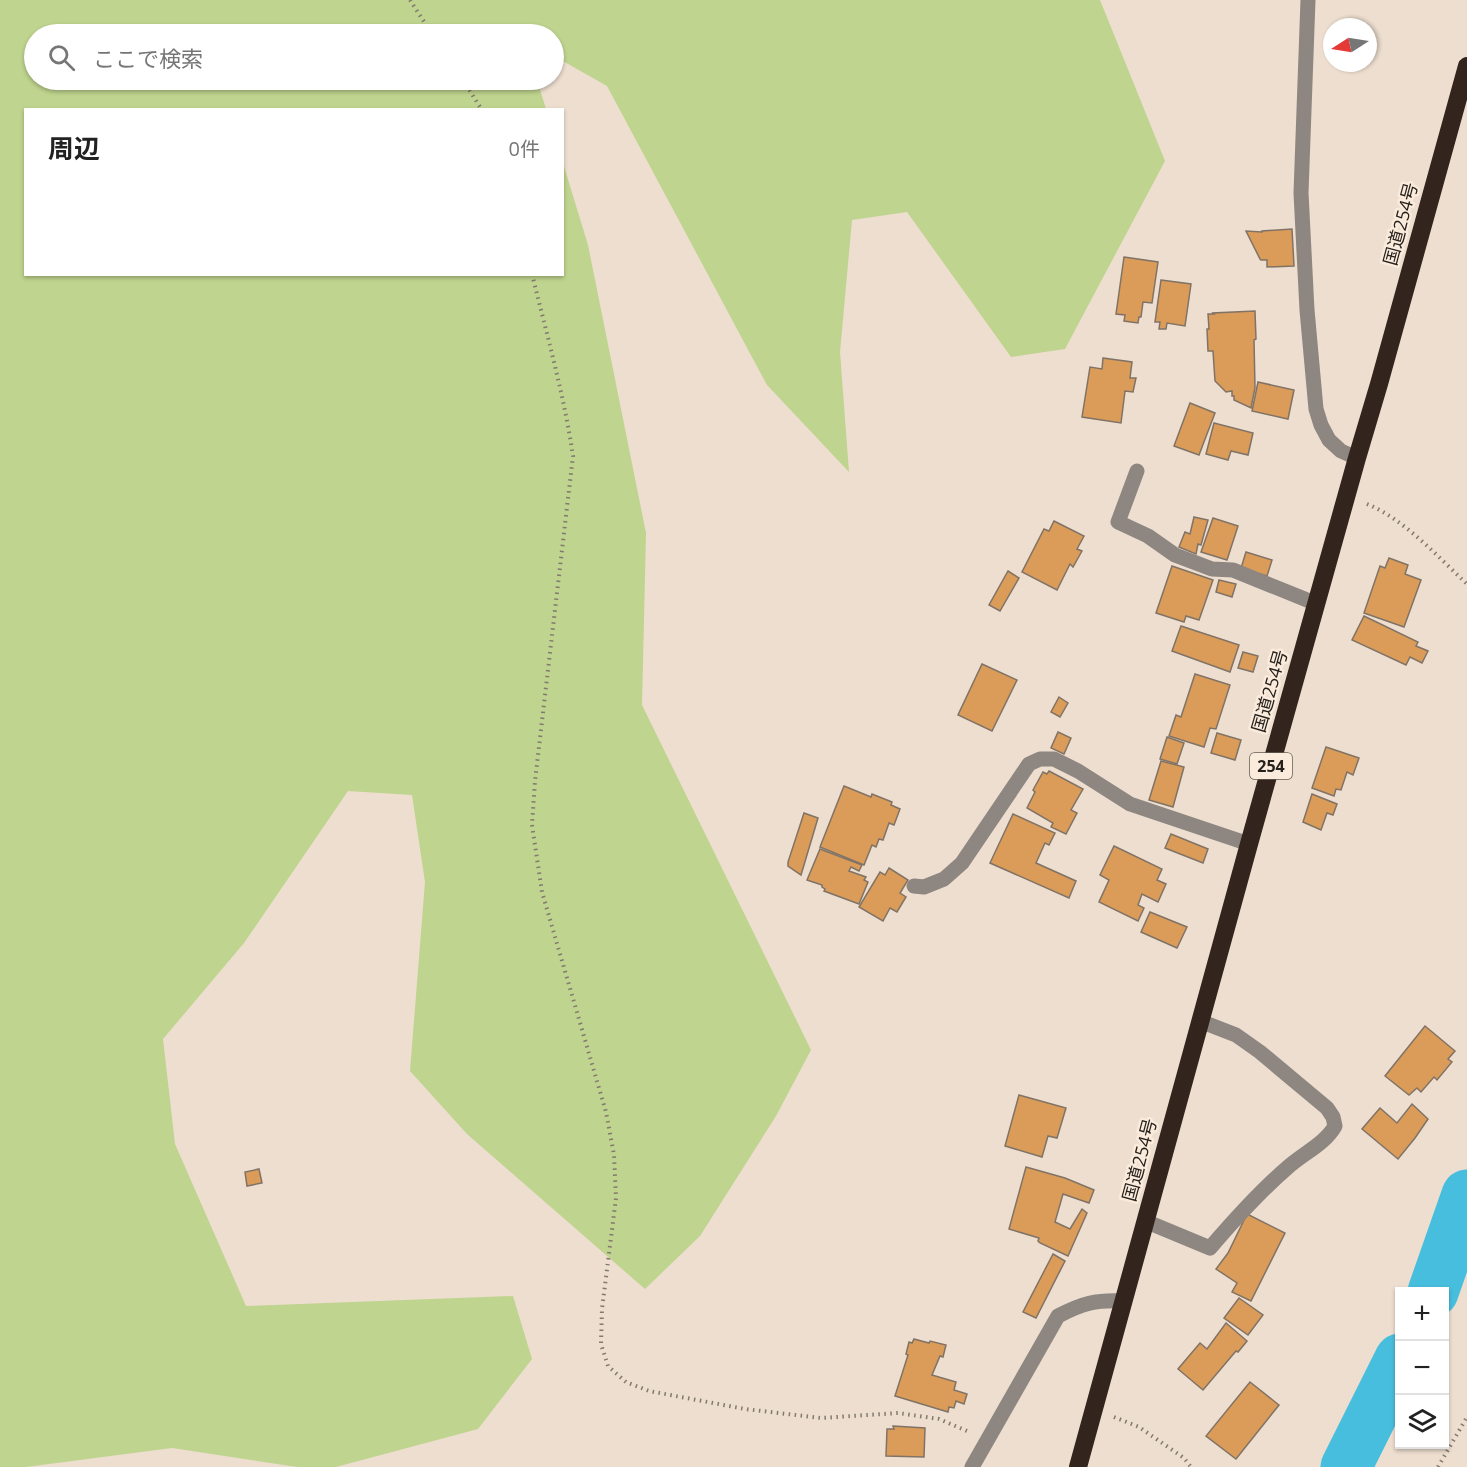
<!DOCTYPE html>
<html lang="ja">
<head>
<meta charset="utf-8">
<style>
  :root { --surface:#fff; --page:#f2f2f2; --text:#222; --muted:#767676; --line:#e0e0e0 }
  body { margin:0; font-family:"Open Sans","Noto Sans JP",sans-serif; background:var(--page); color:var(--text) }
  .controls { position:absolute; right:18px; bottom:18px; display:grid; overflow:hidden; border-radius:0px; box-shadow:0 2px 4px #0004 }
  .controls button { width:54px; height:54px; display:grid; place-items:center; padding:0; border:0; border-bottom:2px solid var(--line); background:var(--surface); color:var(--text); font:30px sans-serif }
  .compass { position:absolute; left:1323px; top:18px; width:54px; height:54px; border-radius:50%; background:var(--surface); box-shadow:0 2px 4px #0004; rotate:258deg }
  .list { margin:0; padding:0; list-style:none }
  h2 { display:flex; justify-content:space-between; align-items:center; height:78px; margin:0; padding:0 24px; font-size:26px }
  h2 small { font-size:20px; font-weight:400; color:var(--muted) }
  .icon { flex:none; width:33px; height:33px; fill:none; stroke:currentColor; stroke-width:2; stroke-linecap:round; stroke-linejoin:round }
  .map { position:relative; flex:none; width:1467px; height:1467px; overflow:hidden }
  .search { position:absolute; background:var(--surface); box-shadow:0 2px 4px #0004; left:24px; top:24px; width:540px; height:66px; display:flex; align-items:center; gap:15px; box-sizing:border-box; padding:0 21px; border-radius:33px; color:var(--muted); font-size:22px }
  .panel { position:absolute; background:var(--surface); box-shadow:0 2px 4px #0004; left:24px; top:108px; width:540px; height:168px; border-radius:0px }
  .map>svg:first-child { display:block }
  .green { fill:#bfd48e }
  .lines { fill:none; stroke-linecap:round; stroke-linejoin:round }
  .river { stroke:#47bedd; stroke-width:51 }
  .building { fill:#da9c58; stroke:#807366; stroke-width:1.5 }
  .path { stroke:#82796f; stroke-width:4; stroke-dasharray:1.5 4.5; stroke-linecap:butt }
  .minor { stroke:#8e8681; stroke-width:15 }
  .highway { stroke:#33251d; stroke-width:18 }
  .labels { text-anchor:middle; stroke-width:5; stroke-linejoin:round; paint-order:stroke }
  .shield { fill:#faebdc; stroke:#665e56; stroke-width:1.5 }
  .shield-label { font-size:16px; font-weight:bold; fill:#26211c }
  .street-label { font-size:18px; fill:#26211c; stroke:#faebdc }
</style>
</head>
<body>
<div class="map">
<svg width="1467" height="1467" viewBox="0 0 1467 1467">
  <rect width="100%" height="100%" fill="#eddecf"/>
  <polygon class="green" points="0,0 1100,0 1165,161 1065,349 1011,357 907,212 852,220 840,352 849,472 767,385 607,86 554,56 554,34 34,34 34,80 537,80 546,109 26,110 26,274 562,274 563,163 588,245 646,533 642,705 811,1050 776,1116 700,1236 645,1289 467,1134 410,1071 425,882 412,795 348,791 244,943 163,1039 175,1144 246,1306 513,1296 532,1359 478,1429 336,1467 297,1467 172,1448 26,1467 0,1467"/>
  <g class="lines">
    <g class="river">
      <polyline points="1433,1292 1467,1195"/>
      <polyline points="1346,1467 1400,1359"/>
    </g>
  </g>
  <g class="building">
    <polygon points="1292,229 1294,266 1267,267 1267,260 1261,260 1260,259 1246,231 1262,232 1262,231"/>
    <polygon points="1124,257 1158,262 1152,303 1143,302 1141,317 1139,317 1138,323 1124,321 1125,315 1116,314"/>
    <polygon points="1161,280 1191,284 1185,326 1167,323 1166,329 1159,329 1160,322 1155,322"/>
    <polygon points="1255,311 1256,339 1254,340 1255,388 1251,408 1234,400 1234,396 1232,396 1232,391 1226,392 1215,381 1213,351 1208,351 1207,329 1209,329 1208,314 1214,314 1213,313"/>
    <polygon points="1103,358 1132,362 1130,378 1136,378 1133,392 1125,391 1121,423 1082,417 1090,367 1102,369"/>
    <polygon points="1258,382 1294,390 1288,419 1252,411"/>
    <polygon points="1190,403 1215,413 1199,455 1174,446"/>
    <polygon points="1214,423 1253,433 1248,455 1231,451 1228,460 1206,454"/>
    <polygon points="1194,517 1208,520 1201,545 1198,544 1196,554 1179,547 1185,532 1190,534"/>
    <polygon points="1213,518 1238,526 1227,560 1201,552"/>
    <polygon points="1054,521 1084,536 1077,549 1082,551 1073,567 1070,564 1057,590 1022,572 1044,529 1049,531"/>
    <polygon points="1246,552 1272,560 1267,576 1241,568"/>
    <polygon points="1389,558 1408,565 1405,574 1421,580 1404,627 1364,613 1380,566 1385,568"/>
    <polygon points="1172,566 1213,580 1199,620 1186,616 1184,622 1156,613"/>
    <polygon points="1008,571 1019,578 1000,611 989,605"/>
    <polygon points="1219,580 1236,584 1232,597 1216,592"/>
    <polygon points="1364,616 1418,642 1416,646 1428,651 1422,663 1410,657 1406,665 1352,640"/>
    <polygon points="1181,626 1239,645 1230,672 1172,651"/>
    <polygon points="1243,652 1258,656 1253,672 1238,668"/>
    <polygon points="982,664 1017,680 992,731 958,715"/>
    <polygon points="1195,674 1230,685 1216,729 1210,728 1204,747 1169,736 1176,715 1181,717"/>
    <polygon points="1059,697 1068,703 1060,717 1051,712"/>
    <polygon points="1058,732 1071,738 1064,754 1051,748"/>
    <polygon points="1217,733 1241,740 1235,760 1211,753"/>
    <polygon points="1167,737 1184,743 1177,764 1160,759"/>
    <polygon points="1326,747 1359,758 1353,775 1347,772 1341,790 1336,789 1334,796 1312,788"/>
    <polygon points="1161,761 1184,767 1173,807 1149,800"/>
    <polygon points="1049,771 1083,789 1071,810 1077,813 1066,834 1051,827 1053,823 1027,808 1035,792 1033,790 1043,772 1047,774"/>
    <polygon points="844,786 871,797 872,794 892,802 891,805 900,809 894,825 889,823 883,840 879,839 876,847 872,845 864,865 820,847"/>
    <polygon points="1312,794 1337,804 1333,815 1327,813 1321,830 1303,822"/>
    <polygon points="804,813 818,818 801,875 788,866 788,862"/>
    <polygon points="1013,814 1055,833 1049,845 1045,843 1036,863 1076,881 1069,898 990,863"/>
    <polygon points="1171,834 1208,849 1203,863 1165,848"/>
    <polygon points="1114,846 1162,869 1157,880 1166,884 1158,902 1142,894 1138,905 1144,908 1138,921 1099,902 1109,880 1100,875"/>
    <polygon points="820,849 862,865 859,871 851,867 849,871 866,877 864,880 868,882 859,904 824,891 825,889 822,887 822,885 807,880"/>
    <polygon points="889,868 908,880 900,893 906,897 897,912 890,908 883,921 859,907 880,872 885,875"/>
    <polygon points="1150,912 1187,927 1177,948 1141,932"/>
    <polygon points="1425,1026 1455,1051 1448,1059 1452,1062 1437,1080 1434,1077 1421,1092 1417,1088 1409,1095 1385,1076"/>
    <polygon points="1019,1095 1066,1108 1057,1138 1048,1136 1042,1157 1005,1146"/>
    <polygon points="1412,1104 1428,1119 1415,1138 1398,1159 1362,1129 1380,1108 1397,1123"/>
    <polygon points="1026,1167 1065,1178 1094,1190 1089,1203 1063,1194 1055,1222 1070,1229 1082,1209 1087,1213 1068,1256 1040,1243 1038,1241 1039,1238 1009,1229"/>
    <polygon points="259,1169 262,1183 247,1186 245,1172"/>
    <polygon points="1247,1214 1285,1233 1251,1301 1232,1292 1237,1283 1216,1269 1228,1253"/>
    <polygon points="1053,1254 1065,1261 1036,1318 1023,1312"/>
    <polygon points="1239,1298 1263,1315 1248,1335 1224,1318"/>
    <polygon points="1226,1323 1247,1341 1238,1352 1236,1351 1203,1390 1178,1369 1200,1343 1207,1349"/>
    <polygon points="914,1339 929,1343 930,1341 946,1345 943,1357 940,1356 932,1375 956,1382 954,1390 967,1394 964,1404 956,1401 954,1408 949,1407 948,1412 895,1396 908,1355 906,1354 909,1342 912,1343"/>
    <polygon points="1250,1382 1279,1405 1236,1459 1206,1436"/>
    <polygon points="893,1426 925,1428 924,1457 886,1456 887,1429 894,1429"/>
  </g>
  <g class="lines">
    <g class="path">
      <polyline points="410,0 432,34"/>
      <polyline points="463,80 482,110"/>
      <path d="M532 274C547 335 564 395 573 456L535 781 532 825 542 892 606 1112 614 1155 616 1198 602 1309 601 1344 608 1366 626 1382 649 1391 745 1409 821 1418 898 1413 939 1419 967 1431"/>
      <path d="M1367 504C1404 519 1437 556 1467 584"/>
      <polyline points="1114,1417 1139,1427 1184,1458 1191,1467"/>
      <polyline points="1438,1467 1467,1417"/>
    </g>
    <g class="minor">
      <polyline points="1308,0 1301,193 1307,310 1316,409 1321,425 1329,440 1341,451 1357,458"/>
      <polyline points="1137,471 1118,522 1148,536 1175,555 1212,569 1233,570 1317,604"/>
      <polyline points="914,886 924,887 944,879 962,863 1029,764 1040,759 1054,759 1078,771 1130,804 1249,844"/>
      <path d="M1145 1221 1210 1248C1234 1220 1259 1192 1287 1168 1302 1154 1325 1144 1335 1126L1333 1117 1327 1108 1260 1052 1236 1035 1200 1021"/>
      <path d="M972 1467 1058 1316C1083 1303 1095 1300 1123 1301"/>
    </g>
    <polyline class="highway" points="1078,1467 1249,844 1357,458 1379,384 1467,66"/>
  </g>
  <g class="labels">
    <rect class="shield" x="1250" y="753" width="42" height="26" rx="4.5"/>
    <g class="shield-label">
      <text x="1271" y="772">254</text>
    </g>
    <g class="street-label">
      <text transform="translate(1401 224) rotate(-75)" y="6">国道254号</text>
      <text transform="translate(1270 691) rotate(-74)" y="6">国道254号</text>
      <text transform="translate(1140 1160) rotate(-75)" y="6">国道254号</text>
    </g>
  </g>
</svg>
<div class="controls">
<button>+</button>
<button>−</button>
<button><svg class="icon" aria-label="layers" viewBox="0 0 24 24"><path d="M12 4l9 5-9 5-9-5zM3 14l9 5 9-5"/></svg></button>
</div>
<svg class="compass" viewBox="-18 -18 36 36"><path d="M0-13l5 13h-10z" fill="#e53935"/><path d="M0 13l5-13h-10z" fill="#767676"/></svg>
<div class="search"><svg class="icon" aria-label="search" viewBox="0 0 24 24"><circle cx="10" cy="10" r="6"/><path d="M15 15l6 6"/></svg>ここで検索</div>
<section class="panel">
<h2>周辺<small>0件</small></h2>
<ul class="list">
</ul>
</section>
</div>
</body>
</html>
